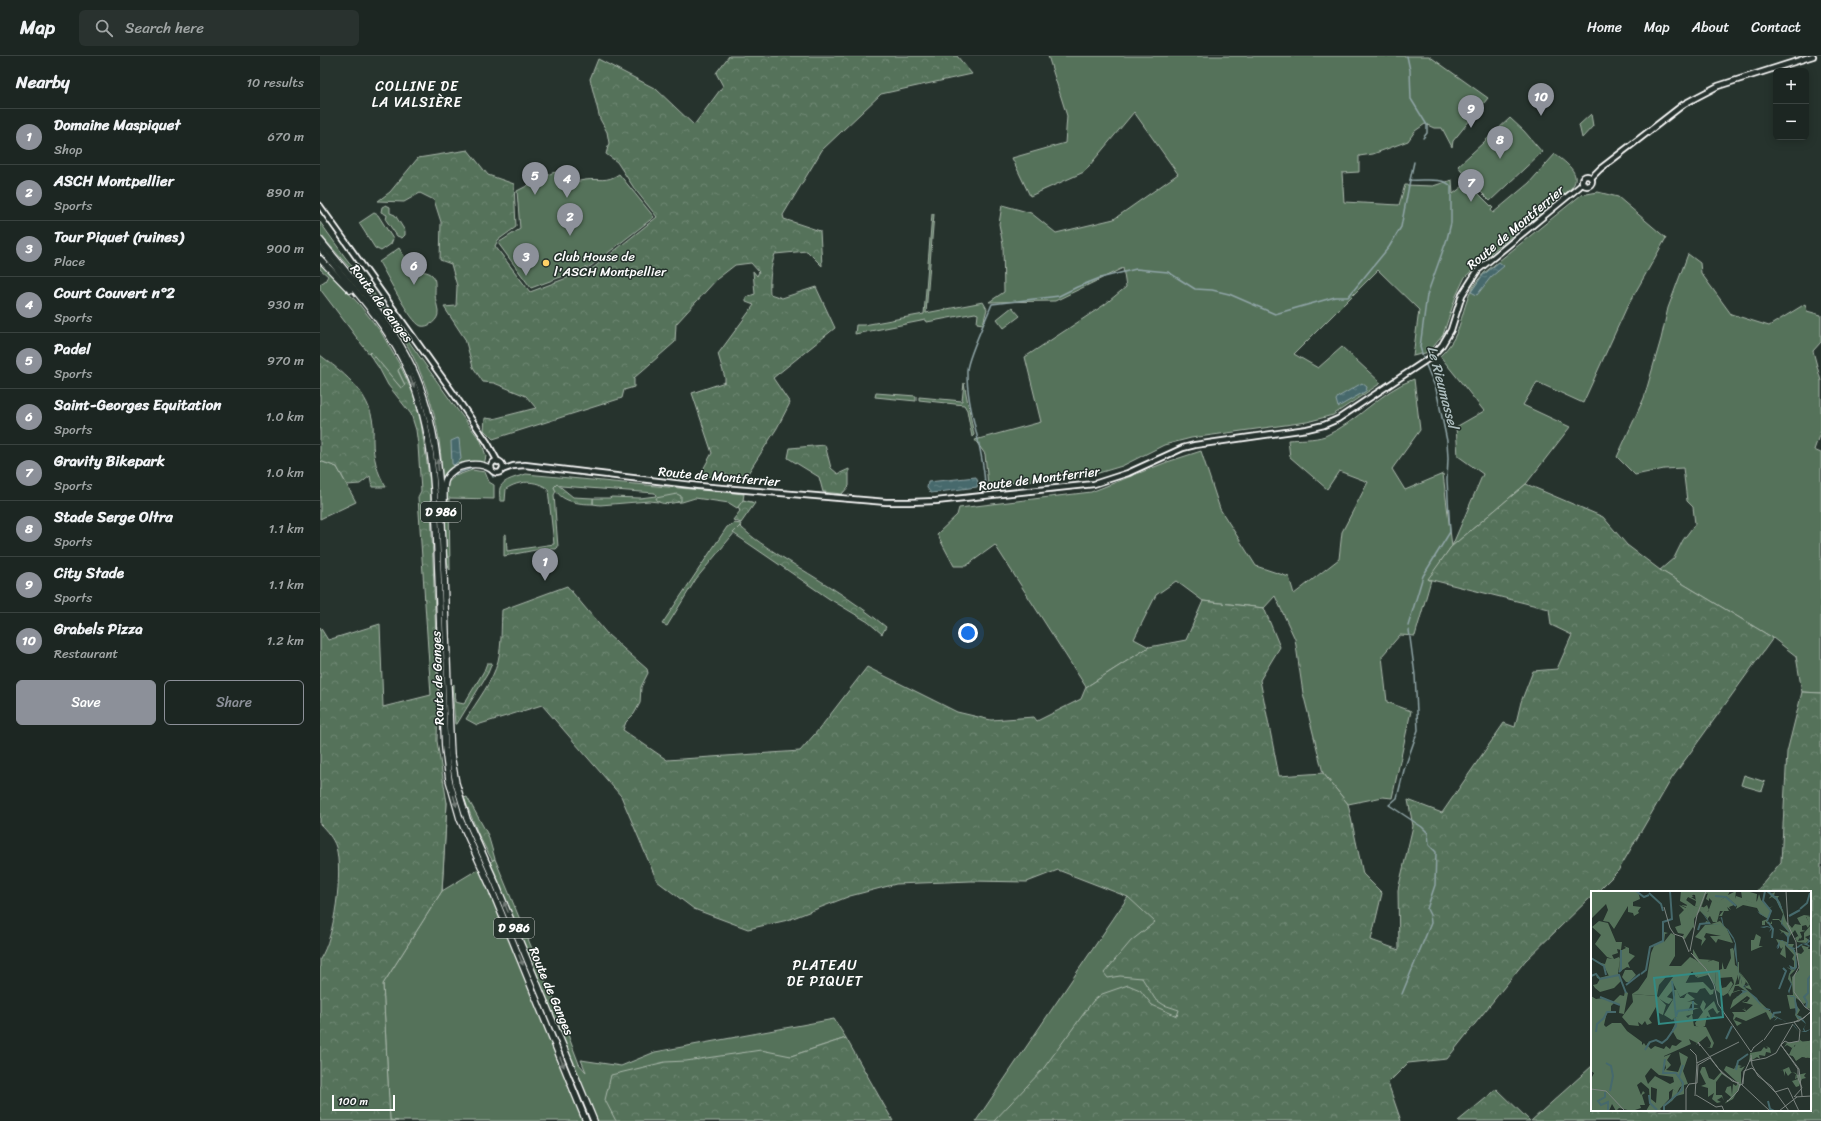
<!DOCTYPE html>
<html lang="en">
<head>
<meta charset="utf-8">
<style>
  :root { --surface:#1c2622; --page:#29322f; --text:#f1f3f6; --muted:#a0a5a5; --line:#3a4340; --accent:#8c9099 }
  body { margin:0; font-family:Sriracha,sans-serif; background:var(--page); color:var(--text) }
  .controls { position:absolute; right:12px; top:12px; display:grid; overflow:hidden; border-radius:6px; box-shadow:0 2px 10px #0003 }
  .controls button { width:36px; height:36px; display:grid; place-items:center; padding:0; border:0; border-bottom:1px solid var(--line); background:var(--surface); color:var(--text); font:20px sans-serif }
  .scale { position:absolute; left:12px; bottom:10px; width:63px; box-sizing:border-box; padding-left:4px; border:2px solid #fff; border-top:0; font-size:11px; line-height:14px; white-space:nowrap; color:#fff; -webkit-text-stroke:3px #26332d; paint-order:stroke }
  .you { position:absolute; left:648px; top:577px; width:14px; height:14px; margin:-10px; border:3px solid #fff; border-radius:50%; background:#1a73e8; box-shadow:0 0 0 6px #1a73e833 }
  .badge { display:grid; place-items:center; width:26px; height:26px; border-radius:50%; background:var(--accent); color:#fff; font-size:13px; font-weight:700 }
  .pin { position:absolute; translate:-50% -33px; filter:drop-shadow(0 1px 2px #0008) }
  .pin::after { content:''; position:absolute; top:21px; width:14px; height:12px; background:inherit; clip-path:polygon(0 0,100% 0,50% 100%) }
  .list { margin:0; padding:0; list-style:none }
  h2 { display:flex; justify-content:space-between; align-items:center; height:52px; margin:0; padding:0 16px; font-size:17px }
  h2 small { font-size:13px; font-weight:400; color:var(--muted) }
  .list li { display:grid; grid-template-columns:26px 1fr auto; gap:12px; align-items:center; box-sizing:border-box; height:56px; padding:0 16px; border-top:1px solid var(--line) }
  .list b { display:block; font-size:15px; white-space:nowrap }
  .list p { margin:0; font-size:13px; white-space:nowrap; color:var(--muted) }
  .list em { font-size:13px; font-style:normal; color:var(--muted) }
  .actions { display:flex; gap:8px; padding:12px 16px }
  .actions a { flex:1; padding:9px 0; border:1px solid var(--accent); border-radius:6px; text-align:center; font-size:14px; color:var(--accent) }
  .actions .main { background:var(--accent); color:#fff }
  .icon { flex:none; width:22px; height:22px; fill:none; stroke:currentColor; stroke-width:2; stroke-linecap:round; stroke-linejoin:round }
  .map { position:relative; flex:none; width:1501px; height:1065px; overflow:hidden }
  header { display:flex; align-items:center; gap:24px; box-sizing:border-box; height:56px; padding:0 20px; background:var(--surface); border-bottom:1px solid var(--line) }
  header strong { font-size:19px }
  nav { display:flex; gap:22px; margin-inline-start:auto; font-size:14px }
  .search { width:280px; height:36px; background:var(--page); display:flex; align-items:center; gap:10px; box-sizing:border-box; padding:0 14px; border-radius:6px; color:var(--muted); font-size:15px }
  main { display:flex }
  aside { flex:1; background:var(--surface) }
  .map>svg:first-child { display:block }
  .green { fill:#55725a; stroke:#aab8ac }
  .forest { fill:url(#forest-crowns); stroke:#aab8ac }
  .water { fill:url(#water-ripples); stroke:#90a5a7 }
  .lines { fill:none; stroke-linecap:round; stroke-linejoin:round }
  .stream { stroke:#90a5a7; stroke-width:1.5 }
  .tertiary-casing { stroke:#fff; stroke-width:8 }
  .primary-casing { stroke:#fff; stroke-width:8 }
  .tertiary { stroke:#26332d; stroke-width:4.5 }
  .primary { stroke:#26332d; stroke-width:5.5 }
  .oneway { fill:#727a76 }
  .poi-dot { fill:#ffd166; stroke:#26332d; stroke-width:1.5 }
  .labels { text-anchor:middle; stroke-width:3; stroke-linejoin:round; paint-order:stroke }
  .shield { fill:#26332d; stroke:#bec2c0; stroke-width:1 }
  .shield-label { font-size:12px; font-weight:bold; fill:#fff }
  .street-label { font-size:13px; fill:#fff; stroke:#26332d }
  .poi-label { font-size:13px; fill:#fff; stroke:#26332d; text-anchor:start }
  .neighbourhood-label { font-size:14px; letter-spacing:1px; fill:#fff; stroke:#26332d }
  .water-label { font-size:14px; font-style:italic; fill:#acbcbd; stroke:#26332d }
  .inset-river { fill:none; stroke:#46696c; stroke-width:2 }
  .inset-road { fill:none; stroke:#7d8581; stroke-width:1 }
  .view { fill:#338b84; fill-opacity:0.15; stroke:#338b84; stroke-width:2 }
  .inset-edge { fill:none; stroke:#fff; stroke-width:2 }
</style>
</head>
<body>
<header>
<strong>Map</strong>
<div class="search"><svg class="icon" aria-label="search" viewBox="0 0 24 24"><circle cx="10" cy="10" r="6"/><path d="M15 15l6 6"/></svg>Search here</div>
<nav><a>Home</a><a>Map</a><a>About</a><a>Contact</a></nav>
</header>
<main>
<aside>
<h2>Nearby<small>10 results</small></h2>
<ul class="list">
<li><span class="badge">1</span><div><b>Domaine Maspiquet</b><p>Shop</p></div><em>670 m</em></li>
<li><span class="badge">2</span><div><b>ASCH Montpellier</b><p>Sports</p></div><em>890 m</em></li>
<li><span class="badge">3</span><div><b>Tour Piquet (ruines)</b><p>Place</p></div><em>900 m</em></li>
<li><span class="badge">4</span><div><b>Court Couvert n°2</b><p>Sports</p></div><em>930 m</em></li>
<li><span class="badge">5</span><div><b>Padel</b><p>Sports</p></div><em>970 m</em></li>
<li><span class="badge">6</span><div><b>Saint-Georges Equitation</b><p>Sports</p></div><em>1.0 km</em></li>
<li><span class="badge">7</span><div><b>Gravity Bikepark</b><p>Sports</p></div><em>1.0 km</em></li>
<li><span class="badge">8</span><div><b>Stade Serge Oltra</b><p>Sports</p></div><em>1.1 km</em></li>
<li><span class="badge">9</span><div><b>City Stade</b><p>Sports</p></div><em>1.1 km</em></li>
<li><span class="badge">10</span><div><b>Grabels Pizza</b><p>Restaurant</p></div><em>1.2 km</em></li>
</ul>
<div class="actions"><a class="main">Save</a><a>Share</a></div>
</aside>
<div class="map">
<svg width="1501" height="1065" viewBox="0 0 1501 1065">
  <defs>
    <pattern id="forest-crowns" width="20" height="18" patternUnits="userSpaceOnUse"><rect width="20" height="18" fill="#55725a"/><path d="M2 6a3 3 0 1 1 6 0M12 15a3 3 0 1 1 6 0" fill="none" stroke="#6e8773"/></pattern>
    <pattern id="water-ripples" width="26" height="14" patternUnits="userSpaceOnUse"><rect width="26" height="14" fill="#46696c"/><path d="M2 4q2-2 4 0t4 0M15 11q2-2 4 0t4 0" fill="none" stroke="#628082"/></pattern>
  </defs>
  <rect width="100%" height="100%" fill="#26332d"/>
  <filter id="ink" filterUnits="userSpaceOnUse"><feTurbulence type="fractalNoise" baseFrequency=".025" numOctaves="2"/><feDisplacementMap in="SourceGraphic" scale="8" xChannelSelector="R" yChannelSelector="G"/><feConvolveMatrix kernelMatrix="1 2 1 2 8 2 1 2 1" color-interpolation-filters="sRGB"/></filter>
  <g filter="url(#ink)">
    <g class="green">
      <path d="M728 0H1109L1168 42 1133 85 1132 91 1122 72H1114L1105 68 1095 75 1088 85 1053 98 1039 100V116L1022 117 1024 146 1079 149 1085 129 1113 130 1132 124 1133 138 1147 127 1156 139 1158 137 1173 152 1171 154 1173 157 1209 127 1235 98C1243 105 1260 115 1254 128 1252 132 1248 135 1245 138L1172 196 1145 221 1136 240 1123 279 1109 296 1093 300 1099 254 1058 214 974 298 998 312 1022 291 1061 327 1013 359 987 366 871 382 844 389 802 410 772 419 668 429 665 398 655 384 721 366 705 301 784 249 806 231 803 212 735 245 669 246 684 236 683 189 679 168 682 149 711 157 736 177 794 163 858 118 814 56 764 116 710 140 692 102 745 87 747 60Z"/>
      <polygon points="1271,58 1273,70 1262,82 1259,69"/>
      <polygon points="1190,62 1204,75 1222,96 1170,145 1148,123 1138,110"/>
      <path d="M237 116 243 129C250 127 258 125 265 124 280 122 286 127 299 118L334 161 271 210 211 232 178 187 200 173 197 135 232 117Z"/>
      <path d="M1278 136 1298 141 1346 182 1306 253 1263 347 1217 326 1203 349 1250 371 1206 428 1131 491 1108 524H1111L1095 580 1080 579 1062 600 1067 646 1091 655 1072 742 1063 741 1028 748 1003 717 983 637 975 583 955 540 944 552 883 545 856 525 836 539 814 583 829 591 766 631 675 489 646 510H634L617 478 637 459 639 452 771 436 847 406 881 395 900 453 936 510 969 521 974 538 1019 503 1022 476 1048 426 1019 415 1007 433 970 401 968 384C979 383 994 384 1005 380 1038 366 1060 335 1094 323L1100 374 1072 413 1085 434 1123 418 1132 490 1163 418 1138 400 1136 371 1164 355 1120 300C1142 279 1139 262 1150 237 1153 229 1159 223 1164 217L1261 139Z"/>
      <polygon points="66,149 70,151 70,157 75,159 85,175 85,179 82,182 77,180 66,164 67,159 61,156 62,151"/>
      <polygon points="54,157 58,159 73,183 71,188 61,195 55,192 39,167"/>
      <polygon points="612,158 614,158 606,257 663,246 667,253 663,268 657,267 658,258 655,257 607,266 606,264 535,278 536,269 544,269 604,258"/>
      <path d="M0 166 25 201 66 253 133 348 161 385 166 400 164 409 149 407 122 425C122 374 108 324 82 280 60 243 28 211 0 178Z"/>
      <path d="M79 192 93 214C99 216 108 214 113 220 116 224 115 233 115 238 115 244 118 251 118 256 119 264 108 272 101 270 90 266 66 217 59 206Z"/>
      <polygon points="1368,198 1380,207 1381,217 1411,258 1449,270 1485,248 1487,255 1501,259 1501,286 1493,295 1501,325 1501,374 1494,394 1501,397 1501,637 1482,636 1476,600 1453,582 1340,514 1354,502 1363,484 1375,468 1373,451 1367,445 1363,412 1344,413 1315,419 1297,401 1324,342 1341,283 1348,252"/>
      <polygon points="0,207 39,248 61,276 81,311 78,315 85,329 81,332 63,311 59,311 0,233 0,228 5,225 8,220 0,213"/>
      <polygon points="692,251 700,260 684,272 677,263"/>
      <polygon points="644,327 654,379 652,381 647,354 644,349 599,344 599,341 642,345"/>
      <polygon points="556,337 596,340 596,345 555,341"/>
      <polygon points="0,405 17,411 36,446 0,463"/>
      <path d="M152 414 165 416 169 426 174 429V443L129 442 130 514C124 509 125 439 127 427L135 420Z"/>
      <path d="M206 418 424 438 423 444 435 447 420 455 418 451 417 452 409 447 375 442 362 446 347 447 329 445 280 449 273 448V442H290L291 441 320 442 336 440 335 437 241 430 237 428 234 431 236 435 234 439 238 491 236 493H221L184 500V479L186 478 187 495 234 488 228 433C216 424 199 424 186 433L185 445H180C180 441 179 435 180 432 183 423 198 421 206 418Z"/>
      <polygon points="414,467 421,468 420,470 376,523 347,570 342,568 407,471"/>
      <polygon points="112,690 127,747 122,835 175,803 227,929 236,947 259,1008 266,1016 261,1004 301,1010 335,996 514,963 526,982 471,1000 296,1065 70,1065 63,928 122,835"/>
      <polygon points="1424,719 1445,726 1442,735 1421,729"/>
      <polygon points="825,812 919,928 745,1065 656,1065 808,841"/>
    </g>
    <g class="forest">
      <path d="M409 0H637L652 18 561 38 502 94 463 159 464 163 500 175 502 210 487 195 455 198C451 209 449 226 450 238L462 242 496 231 515 272 453 322 470 347 457 372 423 425 380 419 392 397 372 337 405 326V322L398 298 434 249 426 246V241L435 238 433 215 437 220 439 216 431 207 415 209 397 223 356 268 355 286 314 322V331L304 334 302 342 173 383 164 374 165 362 173 363 216 352 206 340 174 327 163 326 153 311 145 283 124 251 136 250 137 230 131 208 120 204 121 166 114 144 100 137 84 146 58 145 70 136 98 102 148 94 168 119 194 128 196 171 178 184 175 190 210 236 273 212 337 161 314 132 297 106 286 98 289 87 287 76 280 63 270 23 278 3 336 33 374 69 403 30 396 17Z"/>
      <path d="M51 296 81 332 85 329 78 314 81 311 93 337 101 367 110 427 118 638 117 685 127 747 122 835 63 928 70 1064 78 1065H0V903C15 881 23 816 16 791 13 782 6 774 0 768V571L8 584 60 568 63 651 111 639 98 441 101 435 98 389 96 374 91 358 68 329 59 312 49 298Z"/>
      <path d="M0 299C22 316 46 333 52 362 54 370 53 377 53 384 53 401 57 417 66 431H52L50 420 40 428 27 429 17 411 0 405Z"/>
      <polygon points="505,389 511,412 518,418 529,413 529,430 522,438 503,436 499,421 468,402 470,392"/>
      <path d="M237 428 253 441 273 442V448C259 448 240 446 234 431Z"/>
      <path d="M1206 428 1283 461 1307 489 1340 514 1453 582 1352 722 1298 815 1277 836H1272V840L1205 905 1127 1003 1088 1007 1068 1027 1081 1065H674L723 1013 773 945 782 938 808 929 820 934 832 949 857 960 859 954 844 949 835 943 822 922 800 920 788 922 784 917 811 885 835 866 808 841 738 814 707 826 651 825 576 828 530 840 468 864 428 873 374 853 337 825 301 740 222 649 157 669 146 663C157 645 173 625 178 605 182 588 181 571 182 554L247 530 288 579 327 613 328 617 321 631 320 647 314 658 306 666 303 674 347 704 480 695 500 672 547 611 637 656 671 664 714 661 717 665 761 643 766 631 829 591 866 584 883 545 944 552 960 591 940 624 959 720 1003 717 1028 748 1043 818 1062 837 1051 884 1079 894 1078 834 1093 770 1088 744 1122 757 1184 667 1195 671 1201 646 1213 615 1237 613 1252 579 1231 569 1229 553 1108 523 1131 491Z"/>
      <path d="M357 438 361 440V445C354 447 339 451 336 442Z"/>
      <polygon points="423,444 435,447 421,467 413,464 420,455 418,451"/>
      <path d="M420 470C432 482 448 492 462 501 497 523 534 544 566 571L562 578 548 566 508 542 413 477Z"/>
      <polygon points="167,607 172,607 168,617 137,668 135,668 132,630 134,628 135,646 144,648 164,615"/>
      <polygon points="1482,636 1501,637 1501,1065 1211,1065 1272,1010 1272,1054 1490,1054 1490,836 1436,836 1461,806 1467,696"/>
      <polygon points="147,741 168,779 175,803 172,804 159,780 144,742"/>
      <polygon points="526,982 573,1065 296,1065 285,1044 291,1019 345,1006 366,1005 441,994 471,1000"/>
      <polygon points="1177,1033 1210,1065 1138,1065"/>
    </g>
    <g class="water">
      <polygon points="1179,206 1184,210 1171,221 1157,239 1151,236 1162,220"/>
      <polygon points="1042,327 1047,331 1046,335 1018,351 1016,344 1018,341"/>
      <polygon points="138,382 139,383 141,403 134,409 132,408 131,385"/>
      <polygon points="656,421 658,426 657,431 611,437 607,432 608,426"/>
    </g>
    <g class="lines">
      <g class="stream">
        <polyline points="1087,0 1090,14 1091,43 1107,69 1107,77 1103,82"/>
        <path d="M1094 106 1090 124C1103 125 1123 121 1131 130V167L1127 183 1107 239 1100 291 1104 304"/>
        <polyline points="164,413 171,417 173,421"/>
        <polyline points="133,419 155,411"/>
        <path d="M665 430C664 391 646 353 647 314 648 301 666 263 672 248L739 240 757 231 780 222 816 213 848 216 875 233 892 234 909 238 955 258 1015 241H1028L1069 191 1081 171 1090 124"/>
        <polyline points="1088,570 1103,520 1130,476 1127,424 1128,402 1127,385 1116,333 1105,307"/>
        <polyline points="1082,938 1111,867 1110,859 1107,853 1115,829 1116,796 1109,789 1108,777 1102,771 1069,749 1077,742 1084,714 1098,674 1095,619 1089,574"/>
      </g>
      <g class="tertiary-casing">
        <g id="tertiary">
          <circle cx="1267" cy="125" r="5"/>
          <polyline points="1271,122 1280,113 1319,83 1364,48 1377,41 1398,30 1493,0"/>
          <polyline points="0,150 134,338 167,386 178,406"/>
          <circle cx="177" cy="411" r="6"/>
          <polyline points="182,414 193,410 205,409 379,430 566,446 589,446 616,445 774,428 808,417 863,392 875,389 987,373 1004,369 1018,363 1111,301 1122,289 1131,274 1142,239 1158,214 1259,131 1263,127"/>
        </g>
      </g>
      <g class="primary-casing">
        <g id="primary">
          <path d="M0 184C33 225 70 263 92 311 122 375 121 448 124 518 126 578 128 638 131 699L136 727 147 763 176 828 274 1065"/>
          <path d="M0 192C29 228 62 262 83 304 116 370 115 445 118 517 120 576 122 634 125 693L129 724 140 763 171 832 266 1065"/>
          <polyline points="0,203 30,234"/>
          <path d="M124 445C124 438 123 429 126 423 133 408 158 405 171 413"/>
        </g>
      </g>
      <use href="#tertiary" class="tertiary"/>
      <use href="#primary" class="primary"/>
    </g>
    <defs><path id="oneway-solid" d="M-6-.8H1V-3.2L6.5 0L1 3.2V.8H-6Z"/></defs>
    <g class="oneway">
      <use href="#oneway-solid" transform="translate(92 326) rotate(69)"/>
      <use href="#oneway-solid" transform="translate(118 409) rotate(-96)"/>
      <use href="#oneway-solid" transform="translate(135 745) rotate(74)"/>
      <use href="#oneway-solid" transform="translate(186 851) rotate(-112)"/>
      <use href="#oneway-solid" transform="translate(201 904) rotate(68)"/>
      <use href="#oneway-solid" transform="translate(242 1006) rotate(68)"/>
    </g>
  </g>
  <circle class="poi-dot" cx="226" cy="207" r="4"/>
  <g class="labels">
    <g class="shield">
      <rect x="101" y="446" width="40" height="20" rx="3"/>
      <rect x="174" y="862" width="40" height="20" rx="3"/>
    </g>
    <g class="shield-label">
      <text x="121" y="460">D 986</text>
      <text x="194" y="876">D 986</text>
    </g>
    <g class="street-label">
      <text transform="translate(1195 171) rotate(-40)" y="5">Route de Montferrier</text>
      <text transform="translate(62 247) rotate(53)" y="5">Route de Ganges</text>
      <text transform="translate(399 420) rotate(5)" y="5">Route de Montferrier</text>
      <text transform="translate(719 422) rotate(-7)" y="5">Route de Montferrier</text>
      <text transform="translate(117 622) rotate(-92)" y="5">Route de Ganges</text>
      <text transform="translate(232 935) rotate(67)" y="5">Route de Ganges</text>
    </g>
    <g class="poi-label">
      <text x="234" y="205">Club House de<tspan x="234" dy="15">l'ASCH Montpellier</tspan></text>
    </g>
    <g class="neighbourhood-label">
      <text x="97" y="35">COLLINE DE<tspan x="97" dy="16">LA VALSIÈRE</tspan></text>
      <text x="505" y="914">PLATEAU<tspan x="505" dy="16">DE PIQUET</tspan></text>
    </g>
    <g class="water-label">
      <text transform="translate(1123 331) rotate(75)" y="5">Le Rieumassel</text>
    </g>
  </g>
  <g transform="translate(1271 835)">
    <rect width="220" height="220" fill="#26332d"/>
    <path d="M90 0H105L101 5 103 6H100L105 9V10L97 6 95 9 103 15 112 16 117 21 121 10 118 7V10L115 8 117 2 115 0H119L122 7 130 9 135 5 143 14 138 16 140 19 136 16 138 20H133L131 25H128L132 20H129L126 31H122L119 25 116 27 109 20 103 28V38L102 36 94 48 91 47 93 43 87 42 84 36 90 34 88 24 93 19 88 14 95 17 96 14 89 10ZM155 0 166 3 165 14 154 9ZM215 25 220 26 219 44 214 46 218 49 215 52 206 51 204 47 207 45 209 46 207 50 213 49V42L219 35ZM8 30 17 32 25 51H31L30 59 26 58 27 62 21 64 23 68 28 66 29 68 27 83 18 85 13 75 6 71 14 73 16 67 22 68 16 66 4 53 10 44 1 36ZM165 43 170 46 168 55H172L160 60V49H163ZM102 58 108 68 121 69 117 70 125 80 124 94 117 84 106 87 107 85 101 80 93 95 87 78 101 68 99 66 107 71 102 65ZM34 79H41L45 84 38 91H35L31 86ZM148 80 156 90 161 99 153 96 158 94 155 91 153 95H144L142 101 148 99H150L141 102 139 106 137 102 143 93 142 87 147 84 144 94 148 93 149 84 151 93 155 91ZM83 99H86L89 107H93L96 102 104 108 96 111 102 110 107 114 100 113 97 120 102 117H108L105 118V122V118L102 119V123L95 125 97 127 101 123 103 135 115 136 123 152 121 157 116 156H119L120 152 116 145 105 154 106 152 98 148 100 153 73 165V180L77 183 85 182 91 192 86 202 82 198 78 201V208L69 218 72 220H55L59 213 58 198 50 191 46 194 50 204 52 200 54 202 51 204 54 214H49L50 217 41 220 28 217 25 220 21 213 18 220H0V188L3 182 0 180V105L5 108 12 107 22 111 29 104 33 105 34 100 37 102 33 123 28 122 29 114 23 112 20 115V120L16 121 13 134 15 136 21 132H30L36 140 51 151V154L53 152 55 155 58 150 57 155 60 158 64 155 73 158 75 155 79 158 81 154 85 155 91 150 86 148 81 139 85 131 82 128 88 124 81 129 73 124 84 105ZM60 177 68 184 82 186 83 191 79 193 64 185 57 193 54 185ZM60 196 66 198 65 212 60 208ZM41 103 66 105 75 114 72 124 66 121 65 116 58 128 61 132 56 134 54 130 51 134 47 131 48 135 38 134 31 126 42 111ZM208 148 213 152 220 149V175L219 167 211 166 205 170 202 165 198 164 202 155 205 156 204 153 192 152 209 150ZM175 155 179 157 180 162 175 161 174 165 168 164 169 168 166 166 158 171 159 162 170 160 173 156 175 158 177 157ZM147 170 144 178 147 174 151 175 148 176 150 177 154 175 150 171 154 175 150 181V194L142 208 133 213 134 218 133 213 140 206 134 201 136 196 140 195 141 204 142 193 145 195 147 192 133 179 135 175 143 178ZM126 173V176L131 182 134 184 139 189 131 183 125 191V204H131L133 210 131 206 126 209 130 211 126 212 121 208 123 202 117 206V197L110 195 115 193 109 181 111 176H114L118 187 123 189 130 181 125 175ZM198 176 200 181 205 182 206 184 215 182 213 185 215 187 211 188 208 195 205 196 201 190 207 188 205 184 206 187 204 188 205 183 201 181 197 185 194 180V185L192 179 189 180Z" fill="#55725a" fill-rule="evenodd"/>
    <path d="M0 0H47L49 8 42 11V15L50 16 47 20 48 22 43 25 42 22 37 21V15L23 38 18 31 12 30 17 19 15 13 0 28ZM105 0H139L137 4 145 0 144 8 145 5 151 7 150 0H155V9L162 12 166 10 168 3 170 9 178 17 182 15 179 17V25L176 30 179 33 181 30V33H177L174 30V34H171V30L177 28 169 23 166 17 152 14 145 18 146 15 135 5 127 12 122 8 124 6 122 8 118 2 115 3 110 17 104 15 105 11 97 9 105 11 104 4 98 3 95 9 93 8 95 2ZM176 0 180 3 184 1 183 5H188L186 8 189 11 195 30 201 37 204 33 210 34 206 27 213 24 220 25 215 26 219 33 217 37 215 34 211 35V39L215 40 209 41 211 46 209 48 204 39 198 46 197 53H203L201 57H205L203 58 204 61 210 63 213 60 210 54 216 56 218 55 217 58H220V118L215 117 216 111 213 113 205 107V114L209 119 206 124 211 126 207 129 204 124 206 117 199 118 196 104H202L201 93 197 88 198 83 201 78 204 79 199 84 201 92V86L208 79V74L205 63 206 76 204 79 205 76 204 74V77H201L200 79 196 76 200 78V76H203V70L201 68 203 64 194 54 195 67 189 63 192 56 190 58 185 48 196 51V45L192 41 189 43 191 41 188 38 198 42 188 29H181L182 28H188L190 30 192 23 185 9 181 6 177 8 180 5ZM92 8 103 17 100 31 96 17 90 14 97 15 100 21V18ZM116 14 118 19 115 22 119 24 116 29 120 33 129 30 136 38 142 52 127 48 125 52 119 45H130L115 42 113 46 115 48 110 55 111 49 104 46 114 34H123L114 33 115 30 118 31 116 29V25L109 19ZM73 41 77 42 74 43 73 51 80 42 84 44V65L78 75H90L99 66 105 69 115 83 105 86 101 80 93 92 112 91 120 99 123 98 122 103 119 104 114 97 109 98 106 102 98 101 89 106 82 92V99L76 106 82 108 78 113 75 112 67 107 82 86 80 84 75 86 68 94 66 105 41 103 47 99 56 86 60 62 63 55 72 50ZM33 55 38 57V62L44 65 37 72 39 77 36 76 28 81 29 60 35 57ZM139 58 142 57 143 60 144 74 147 76V71H148V81L155 90 152 95 186 127 182 126 179 129 175 121 155 130 145 126 143 129 151 132 146 135 142 128 143 124 141 121H155L151 118 154 119 153 116 157 115 153 116 155 120 162 114 151 111 157 107 152 111H156L159 107 156 105 139 118 142 109 152 101 150 99 155 100 146 94 151 93 149 84 147 90V84L142 89 141 86 128 87 131 97 135 96 140 90 142 93 137 102 132 105 125 99 128 113 124 94 125 80 118 81 113 72 122 69 128 71V79L131 78V71L133 78H135L140 67ZM27 82 30 90 23 97 9 101 4 97 2 94 6 93 9 88 6 87 5 83 0 85 5 83 8 87ZM112 109 115 113 113 119 123 110 127 120H129L126 123 122 117 120 118 117 120 120 127 116 125 114 135 110 137 105 135 104 132 112 121 109 116ZM217 150 220 151 214 156 218 165 215 167 212 165 206 168 200 164 205 153 201 157 196 154 193 156 196 152ZM88 161 97 166 92 180 97 193 93 194V203L85 205 81 210 74 215V219L80 220H72V214L80 210 82 198 87 202 91 195 86 198 91 192 85 182 72 181 75 177 72 166 80 163 76 169 80 174 75 179 87 181 90 173Z" fill="#55725a"/>
    <path d="M189 15 192 19 193 24 191 33 199 41 197 55 204 57 210 53 216 52 220 43 218 49 220 50 216 53 218 54 220 56 212 53 207 57H205L202 58 204 59 206 76 204 79 201 78 197 87 201 93 198 103 200 105H203L204 106 207 118 205 124 211 127 214 131 215 133 213 137 214 140 220 138 215 141H208L203 134 198 133 193 130 192 129 188 128 187 127 183 130 186 126 184 125 181 124V123L179 121V119H176L171 116 157 100 145 106H140H146L152 101 150 99 157 100 152 95 147 80 143 58 144 52 143 51 142 47V48L138 42 136 38 129 33H128L125 34H121L116 29 110 20 121 34 129 33 132 35 130 27 127 28 131 26 133 36 137 38 143 47 145 53 147 79 152 95 158 93 152 96 166 107 171 116 179 118 181 124 185 125 188 127 192 129 198 133 202 134 203 135 208 141H210L213 140 212 138 215 133 205 125 203 106H200L199 105 197 100 200 93 197 87 200 79 197 77 196 76 200 79 198 74 204 77V64L202 59 197 56 194 53 193 50H189L188 57 186 58 187 55 185 57 188 51 189 50 191 49 193 50 196 54V46L192 41H187L182 37 178 41 180 37 176 36 173 37 169 36 166 40 169 36 176 35 182 37 187 41H192L197 45 198 41 190 33 191 30 178 28 169 23 166 20 178 28 191 30 193 23Z" fill="#46696c"/>
    <path class="inset-river" d="M45 0 53 6 58 4M174 0 172 10 180 20 176 30M176 0 186 8 190 17M58 2 70 13 72 20M124 5 135 6 145 15M209 18 216 12 219 2M198 25 209 19M177 31 182 38 181 47M107 39 109 33 119 32M0 67 13 75 15 84M28 81 30 79V59M50 83 55 79 59 56 72 50V31L81 28 79 0M0 85 5 83 9 88 28 84 35 102M81 90 83 106M35 94 49 83M188 98 195 80 192 77M9 106 29 114M83 106 85 126M215 116 216 111 213 106 217 102V88L220 84M85 125 87 120 102 118V110M13 127 16 121H25M181 127 183 122 190 121M5 141 6 133 13 127M135 148 141 135M54 159 59 151 65 149 71 152 76 148 85 135 84 127M15 172 20 175 22 185 19 200M145 179 147 170 157 163M88 186 92 174M14 201V206L7 210 10 214 17 211V220M58 204 59 212 66 219M177 210 179 218 183 220M73 220V215L91 199 92 192 85 182H72L74 168"/>
    <path class="inset-road" d="M195 0 197 33M73 16 79 37 83 43 92 46 98 61M196 32 205 51M205 51 206 64M99 60 106 24 115 0M100 62 115 78 123 94 127 113 160 161 163 156M206 63 208 76 203 85V101L214 116 220 120M173 149 183 135 208 130 220 121M190 154 208 178 211 205M109 155 107 151 119 166M162 157 172 149M99 158 105 164 106 172M160 164 161 174 167 185 180 195 198 220M119 166 127 177M175 167 185 162 202 133M159 170 175 167M106 172 148 151M128 178 141 190 148 192M150 193 179 220M151 193 153 182 160 167M0 198 15 200 34 220M105 204 125 216 131 215 133 220M104 205 106 171M203 206 211 197 207 187V178L190 154 194 150 198 152 208 150 209 139 203 131 213 127 219 121M204 206 220 205M137 209 136 211 147 200 149 193M95 220V198L98 193 106 192 107 174 119 167 131 182 149 194 152 193 153 180 161 177 184 201 197 197 208 220M188 220 206 206"/>
    <path class="view" d="M128 80 132 126 68 133 63 87Z"/>
    <rect width="220" height="220" class="inset-edge"/>
  </g>
</svg>
<div class="controls">
<button>+</button>
<button>−</button>
</div>
<div class="scale">100 m</div>
<div class="you"></div>
<div class="pin badge" style="left:225px;top:525px">1</div>
<div class="pin badge" style="left:250px;top:180px">2</div>
<div class="pin badge" style="left:206px;top:220px">3</div>
<div class="pin badge" style="left:247px;top:142px">4</div>
<div class="pin badge" style="left:215px;top:139px">5</div>
<div class="pin badge" style="left:94px;top:229px">6</div>
<div class="pin badge" style="left:1151px;top:146px">7</div>
<div class="pin badge" style="left:1180px;top:103px">8</div>
<div class="pin badge" style="left:1151px;top:72px">9</div>
<div class="pin badge" style="left:1221px;top:60px">10</div>
</div>
</main>
</body>
</html>
